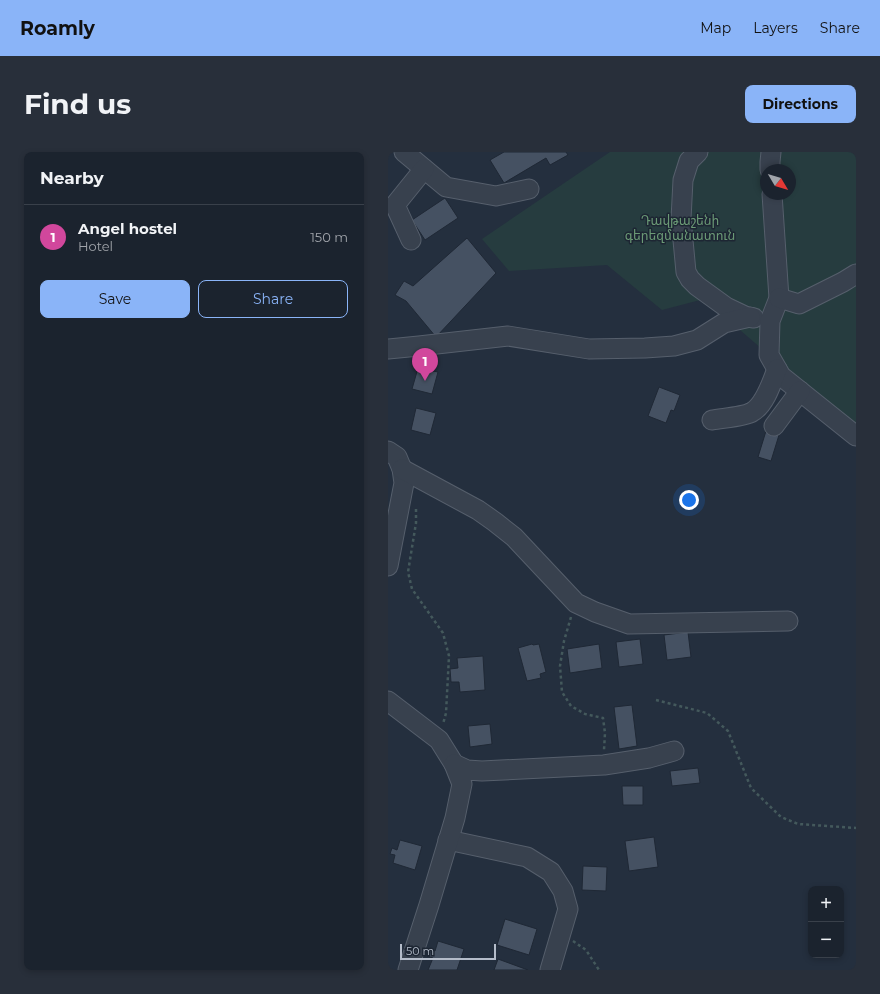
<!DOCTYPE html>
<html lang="en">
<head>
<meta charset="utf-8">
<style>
  :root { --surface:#1b232e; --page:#282f3a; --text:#f1f3f6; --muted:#a0a4aa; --line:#39404a; --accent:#8ab4f8 }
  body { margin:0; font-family:Montserrat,"Noto Sans Armenian",sans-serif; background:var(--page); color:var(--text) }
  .controls { position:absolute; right:12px; bottom:12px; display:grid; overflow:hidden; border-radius:8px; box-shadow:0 2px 6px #0003 }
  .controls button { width:36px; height:36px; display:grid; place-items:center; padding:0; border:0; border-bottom:1px solid var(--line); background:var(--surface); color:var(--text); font:20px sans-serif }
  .compass { position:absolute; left:372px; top:12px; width:36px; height:36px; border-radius:50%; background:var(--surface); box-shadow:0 2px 6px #0003; rotate:128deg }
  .scale { position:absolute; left:12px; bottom:10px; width:96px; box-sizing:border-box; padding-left:4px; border:2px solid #b4bcc9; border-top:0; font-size:11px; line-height:14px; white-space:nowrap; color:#b4bcc9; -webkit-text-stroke:3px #1d2633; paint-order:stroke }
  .you { position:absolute; left:301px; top:348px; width:14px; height:14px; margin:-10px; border:3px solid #fff; border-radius:50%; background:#1a73e8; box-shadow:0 0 0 6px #1a73e833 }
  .badge { display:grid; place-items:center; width:26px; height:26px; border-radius:50%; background:var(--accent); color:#fff; font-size:13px; font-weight:700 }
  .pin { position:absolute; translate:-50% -33px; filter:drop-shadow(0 1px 2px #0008) }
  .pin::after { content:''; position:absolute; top:21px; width:14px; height:12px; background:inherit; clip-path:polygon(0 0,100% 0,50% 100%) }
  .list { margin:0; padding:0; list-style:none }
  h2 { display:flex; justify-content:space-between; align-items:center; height:52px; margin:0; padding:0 16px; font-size:17px }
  h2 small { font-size:13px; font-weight:400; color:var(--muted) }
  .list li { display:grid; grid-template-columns:26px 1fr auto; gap:12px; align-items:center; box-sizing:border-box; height:64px; padding:0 16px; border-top:1px solid var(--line) }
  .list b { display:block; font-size:15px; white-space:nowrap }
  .list p { margin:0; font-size:13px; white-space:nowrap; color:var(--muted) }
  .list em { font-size:13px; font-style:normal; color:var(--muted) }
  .actions { display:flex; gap:8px; padding:12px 16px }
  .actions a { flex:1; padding:9px 0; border:1px solid var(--accent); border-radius:8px; text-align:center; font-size:14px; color:var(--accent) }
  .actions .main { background:var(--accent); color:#111 }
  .map { position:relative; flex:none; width:468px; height:818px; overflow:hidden; border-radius:8px }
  header { display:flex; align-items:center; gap:24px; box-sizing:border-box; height:56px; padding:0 20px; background:var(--accent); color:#111 }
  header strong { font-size:19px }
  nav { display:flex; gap:22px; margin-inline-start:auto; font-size:14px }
  .intro { display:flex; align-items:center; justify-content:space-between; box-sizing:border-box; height:96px; padding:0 24px }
  h1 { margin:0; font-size:28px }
  .button { padding:10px 18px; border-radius:8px; background:var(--accent); color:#111; font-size:14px; font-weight:700 }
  main { display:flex; gap:24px; padding:0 24px }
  aside { flex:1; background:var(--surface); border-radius:8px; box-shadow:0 2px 6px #0003 }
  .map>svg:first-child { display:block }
  .green { fill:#263c3f; fill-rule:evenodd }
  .building { fill:#455162; stroke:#1f2835 }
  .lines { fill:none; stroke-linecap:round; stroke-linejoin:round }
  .minor-casing { stroke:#565f6c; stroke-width:21 }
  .path { stroke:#44595c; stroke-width:2.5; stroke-dasharray:3 3; stroke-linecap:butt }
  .minor { stroke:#38414e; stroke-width:19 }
  .labels { text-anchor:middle; stroke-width:3; stroke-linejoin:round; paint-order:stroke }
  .park-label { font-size:13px; fill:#6b9a76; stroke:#1d2633 }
</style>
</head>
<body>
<header>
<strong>Roamly</strong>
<nav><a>Map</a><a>Layers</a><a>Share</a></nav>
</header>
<div class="intro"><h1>Find us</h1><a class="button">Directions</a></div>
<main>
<aside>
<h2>Nearby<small></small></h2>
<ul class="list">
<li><span class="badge" style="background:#d1479c">1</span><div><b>Angel hostel</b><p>Hotel</p></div><em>150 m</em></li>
</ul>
<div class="actions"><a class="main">Save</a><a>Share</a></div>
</aside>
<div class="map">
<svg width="468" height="818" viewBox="0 0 468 818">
  <rect width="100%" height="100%" fill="#242f3e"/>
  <path class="green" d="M222 0H468V278L316 147 274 158 219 113 121 119 94 87ZM378 18H402V42H378Z"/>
  <g class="building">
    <polygon points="116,0 178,0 180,3 162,13 158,6 116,31 102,8"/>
    <polygon points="57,46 70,66 37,88 24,68"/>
    <polygon points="79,86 108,121 48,185 18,149 7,143 16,129 25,134"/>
    <polygon points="30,216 50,220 44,242 24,237"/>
    <polygon points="271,235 292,243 286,259 283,258 278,271 260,264"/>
    <polygon points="28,256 48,261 42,283 23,278"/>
    <polygon points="378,279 391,283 383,309 370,305"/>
    <polygon points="300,480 303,505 279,508 276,483"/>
    <polygon points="252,487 255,512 231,515 228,490"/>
    <polygon points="144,492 145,493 151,492 158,520 152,522 153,526 139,529 130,496"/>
    <polygon points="211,492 214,516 182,521 179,497"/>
    <polygon points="95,504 97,538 72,540 71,530 63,530 62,517 70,516 69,506"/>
    <polygon points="244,553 249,594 231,597 226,555"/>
    <polygon points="102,572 104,592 82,595 80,574"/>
    <polygon points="310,616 312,631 284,634 282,619"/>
    <polygon points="234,634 255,634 255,653 235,653"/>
    <polygon points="266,685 270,715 241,719 237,689"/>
    <polygon points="12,688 34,694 27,718 5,711 7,703 2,702 4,696 9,698"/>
    <polygon points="195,714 219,715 218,739 194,738"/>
    <polygon points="117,767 149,777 141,803 109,793"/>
    <polygon points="50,789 76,797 69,818 40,818 45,806 39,804 41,797 47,799"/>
    <polygon points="110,807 140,818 106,818"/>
  </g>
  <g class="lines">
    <g class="minor-casing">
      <g id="minor">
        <polyline points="16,0 58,35 108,44 141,37"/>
        <polyline points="310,0 301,9 295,28 293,67 298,120 302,127 309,134 338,155 359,165 366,166"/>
        <polyline points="382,18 382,10 383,0"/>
        <polyline points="384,42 391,146 382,169 381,203 393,224 468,284"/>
        <polyline points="23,88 7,53 36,17"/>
        <polyline points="391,146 411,152 455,130 468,122"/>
        <polyline points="0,197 31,194 120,184 201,197 257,196 286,194 309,188 336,171 362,165"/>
        <path d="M324 268C334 266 356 265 364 260 377 253 384 230 389 217"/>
        <polyline points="386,274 412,239"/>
        <polyline points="0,299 9,305 14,317 16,331 0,414"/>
        <polyline points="14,317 90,358 107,370 126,385 188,451 207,460 241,472 400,469"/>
        <polyline points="0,549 51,588 66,612"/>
        <polyline points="60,688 139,705 163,720 175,739 180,757 162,818"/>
        <polyline points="20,818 41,753 67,666 74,632 66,612 79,618 94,619 216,613 261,606 286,599"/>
      </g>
    </g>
    <g class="path">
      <polyline points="28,357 28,371 20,420 24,437 55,481 61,504 58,561 55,572"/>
      <polyline points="183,465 176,489 172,514 174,540 183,554 197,562 215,566 217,581 216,598"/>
      <polyline points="268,548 319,561 340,579 363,636 393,665 410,672 468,676"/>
      <polyline points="185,789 198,798 211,818"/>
    </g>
    <use href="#minor" class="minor"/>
  </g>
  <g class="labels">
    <g class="park-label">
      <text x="292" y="73">Դավթաշենի<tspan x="292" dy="15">գերեզմանատուն</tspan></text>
    </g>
  </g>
</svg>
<div class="controls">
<button>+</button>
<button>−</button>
</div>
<svg class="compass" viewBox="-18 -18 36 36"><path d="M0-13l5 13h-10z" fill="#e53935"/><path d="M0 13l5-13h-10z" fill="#a0a4aa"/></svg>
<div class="scale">50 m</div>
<div class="you"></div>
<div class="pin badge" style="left:37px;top:229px;background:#d1479c">1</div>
</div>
</main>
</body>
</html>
